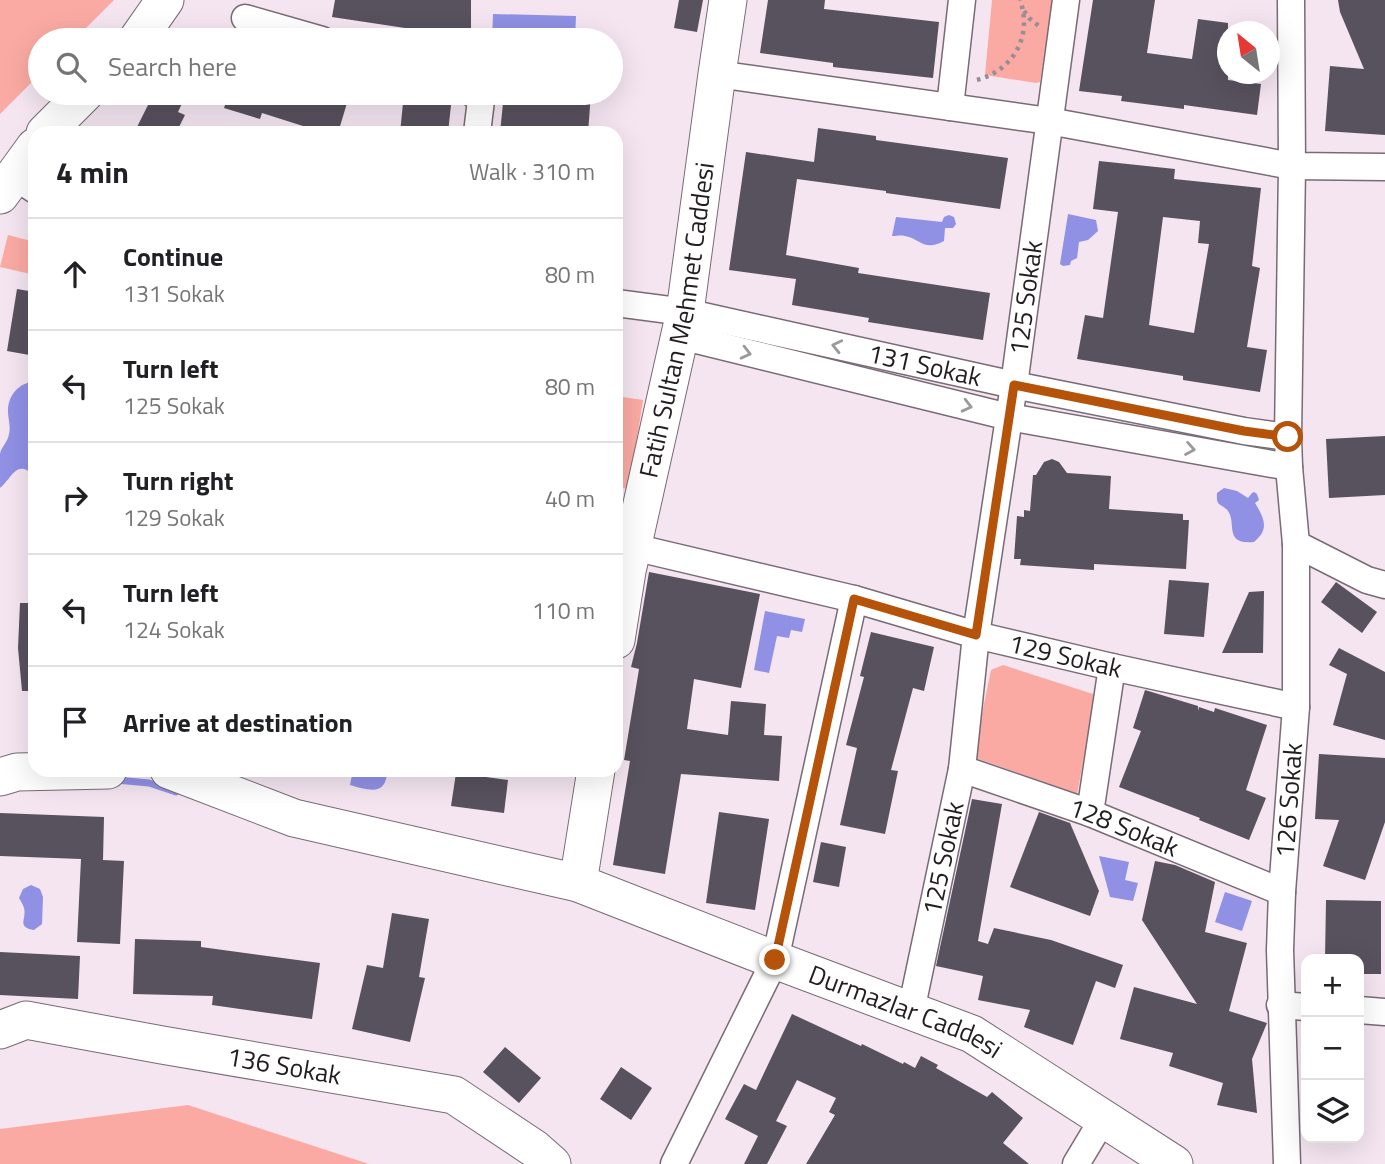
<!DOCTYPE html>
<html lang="en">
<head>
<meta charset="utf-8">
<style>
  :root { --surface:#fff; --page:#f6f6f6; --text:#202124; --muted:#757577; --line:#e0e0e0 }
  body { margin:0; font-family:"Titillium Web",sans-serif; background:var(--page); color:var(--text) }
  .controls { position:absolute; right:21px; bottom:21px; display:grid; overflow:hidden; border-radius:14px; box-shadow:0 7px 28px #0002 }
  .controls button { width:63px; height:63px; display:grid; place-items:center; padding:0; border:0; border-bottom:2px solid var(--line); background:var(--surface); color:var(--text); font:35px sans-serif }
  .compass { position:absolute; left:1217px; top:21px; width:63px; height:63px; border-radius:50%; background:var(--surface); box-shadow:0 7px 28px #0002; rotate:330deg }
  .stop { position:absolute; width:21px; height:21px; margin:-16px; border:5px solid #b45309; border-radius:50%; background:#fff }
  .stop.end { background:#b45309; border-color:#fff; box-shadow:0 2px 7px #0008 }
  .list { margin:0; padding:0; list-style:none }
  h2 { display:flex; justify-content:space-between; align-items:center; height:91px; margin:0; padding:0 28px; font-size:30px }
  h2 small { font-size:23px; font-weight:400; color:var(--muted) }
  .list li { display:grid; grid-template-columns:46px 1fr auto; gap:21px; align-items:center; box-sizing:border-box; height:112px; padding:0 28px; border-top:2px solid var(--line) }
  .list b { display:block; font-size:26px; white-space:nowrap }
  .list p { margin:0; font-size:23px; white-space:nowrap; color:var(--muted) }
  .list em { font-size:23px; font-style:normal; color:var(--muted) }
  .icon { flex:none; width:38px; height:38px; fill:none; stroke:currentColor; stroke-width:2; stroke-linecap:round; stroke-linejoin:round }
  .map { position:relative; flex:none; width:1385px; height:1164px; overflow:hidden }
  .search { position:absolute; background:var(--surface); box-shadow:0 7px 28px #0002; left:28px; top:28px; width:595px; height:77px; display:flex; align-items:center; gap:18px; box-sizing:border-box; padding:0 24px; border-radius:38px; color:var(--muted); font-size:26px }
  .panel { position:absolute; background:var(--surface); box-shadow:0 7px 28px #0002; left:28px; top:126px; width:595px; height:651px; border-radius:21px }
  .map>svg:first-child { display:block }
  .green { fill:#faaaa3 }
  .water { fill:#9090e5 }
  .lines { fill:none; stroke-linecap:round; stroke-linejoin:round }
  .stream { stroke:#9090e5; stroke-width:7 }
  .building { fill:#58515e; fill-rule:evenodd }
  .street-casing { stroke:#786b75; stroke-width:29 }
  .secondary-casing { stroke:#786b75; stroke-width:39 }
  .path { stroke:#988d95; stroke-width:4.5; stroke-dasharray:3.5 5; stroke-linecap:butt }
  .street { stroke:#fff; stroke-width:26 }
  .secondary { stroke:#fff; stroke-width:37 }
  .oneway { stroke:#9c999b }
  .route { stroke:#b45309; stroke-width:9 }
  .labels { text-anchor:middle; stroke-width:7; stroke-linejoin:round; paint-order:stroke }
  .street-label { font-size:26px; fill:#221d21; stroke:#fdf4fb }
</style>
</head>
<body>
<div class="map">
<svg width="1385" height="1164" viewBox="0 0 1385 1164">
  <rect width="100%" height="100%" fill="#f4e5f0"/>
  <g class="green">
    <polygon points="0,0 114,0 74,40 40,40 40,74 0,114"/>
    <polygon points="992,0 1053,0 1040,82 1036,83 985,75"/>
    <polygon points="8,235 35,242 35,275 0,267"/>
    <polygon points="616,396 643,400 629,489 616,487"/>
    <polygon points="1003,665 1096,695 1077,794 973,757 991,670"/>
    <polygon points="188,1105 369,1164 0,1164 0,1129"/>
  </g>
  <g class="water">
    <polygon points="493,14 576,16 575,40 492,40"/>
    <polygon points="1068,214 1096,220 1098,231 1088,240 1079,242 1077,258 1071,261 1070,265 1063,266 1060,264"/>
    <path d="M949 215 954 217 956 224 953 228H945L944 241C924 252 921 239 905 236 901 235 897 236 892 236L896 217 942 222 944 217Z"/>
    <path d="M35 381V477C17 457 12 478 0 488 0 477 0 464 0 454 1 447 8 442 9 434 11 427 8 419 8 411 8 395 19 383 35 381Z"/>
    <path d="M1224 488 1237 491 1248 498 1252 493 1254 492 1257 494 1259 500 1255 503C1264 518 1270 529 1254 542 1223 545 1237 523 1228 511 1221 502 1216 508 1217 493Z"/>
    <polygon points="765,611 805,619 802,632 791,630 789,638 777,636 769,673 754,670"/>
    <path d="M353 770H387C387 797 368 790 350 785Z"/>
    <polygon points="1099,856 1129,862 1125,880 1138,883 1133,901 1110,897"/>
    <path d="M31 885 40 889 43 897 42 924 34 930C16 927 27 919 24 908 23 905 21 901 19 898L23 889Z"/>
    <polygon points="1225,892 1252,901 1242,931 1215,922"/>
  </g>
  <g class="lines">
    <polyline class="stream" points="116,780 149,783 176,792"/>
  </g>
  <g class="building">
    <polygon points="335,0 471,0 471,36 405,33 405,28 332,17"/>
    <polygon points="679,0 703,0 697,32 674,28"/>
    <polygon points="768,0 825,0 824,9 939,22 933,78 833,67 833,63 760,53"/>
    <polygon points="1093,0 1155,0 1147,53 1192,59 1198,19 1228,23 1228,80 1261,84 1257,115 1184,105 1184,109 1121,101 1122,96 1079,91"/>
    <polygon points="1338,0 1385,0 1385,135 1325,131 1330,66 1364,69 1340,12"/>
    <polygon points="154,93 187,93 178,112 185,115 176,133 134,133"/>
    <polygon points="229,93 350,93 338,133 325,133 262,113 260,119 224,108"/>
    <polygon points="404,93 452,96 448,133 400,133"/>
    <polygon points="504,93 591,93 588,133 500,133"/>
    <polygon points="818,128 876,136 876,140 1008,158 1000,209 886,193 886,191 797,179 786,255 859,268 858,273 990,293 983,340 868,322 869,318 792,305 796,279 729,270 746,152 814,162"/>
    <path d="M1099 161 1175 169 1174 179 1261 188 1252 266 1260 268 1247 347 1267 350 1260 392 1183 380V376L1077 359 1085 315 1103 318 1118 212 1093 209ZM1163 217 1200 221 1198 243 1209 244 1194 333 1149 325Z"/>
    <polygon points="17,289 35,292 35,356 7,351"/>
    <polygon points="1385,436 1385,495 1329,498 1326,439"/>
    <polygon points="1052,459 1059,462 1067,473 1111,476 1109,509 1183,514 1183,520 1189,520 1186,569 1094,564 1094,570 1020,565 1021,559 1014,559 1017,516 1024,517 1024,510 1030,511 1033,475 1036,475 1044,462"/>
    <polygon points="649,572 760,594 741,688 694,679 687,729 728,735 731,701 766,704 764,735 782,736 779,781 681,774 665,874 613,865 630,761 624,760 639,669 631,667 637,643"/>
    <polygon points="1169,580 1209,583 1204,637 1164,634"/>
    <polygon points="1336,582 1377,612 1362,633 1321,602"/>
    <polygon points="1264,591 1263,653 1222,653 1249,592"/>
    <polygon points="20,603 35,603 35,691 22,691 18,648"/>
    <polygon points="871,632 934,647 924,691 913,688 891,770 898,771 885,834 840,825 857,748 846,745 864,677 860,676"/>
    <polygon points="1339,648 1385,672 1385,740 1333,725 1347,674 1329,665"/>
    <polygon points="1145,690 1198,706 1198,711 1199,707 1214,712 1215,708 1267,725 1246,790 1266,798 1249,840 1199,820 1200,818 1119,787 1141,731 1133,728"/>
    <polygon points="1319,754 1385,758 1385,822 1365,880 1323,866 1339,820 1315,819"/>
    <polygon points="456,773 508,780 504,813 451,806"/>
    <polygon points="972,799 1002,804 978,941 988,944 994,928 1051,940 1123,965 1115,988 1096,981 1073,1045 1024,1027 1030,1010 978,1000 983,976 936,966"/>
    <polygon points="719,812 769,819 755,910 706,903"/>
    <polygon points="1039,812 1070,823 1099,891 1090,916 1010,887"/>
    <polygon points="0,813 104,817 103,860 124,861 120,944 77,942 81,859 0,856"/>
    <polygon points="821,842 846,847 839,887 813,882"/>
    <polygon points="1155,861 1175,865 1215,882 1205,932 1247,943 1229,1011 1267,1023 1252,1059 1257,1113 1217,1105 1223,1083 1169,1066 1173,1053 1120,1039 1134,987 1197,1004 1142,920"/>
    <polygon points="1326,900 1381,901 1381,974 1359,974 1359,959 1325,959"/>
    <polygon points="392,913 429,919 419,977 425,978 410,1042 352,1029 367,965 383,968"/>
    <polygon points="135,939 201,941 201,947 320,963 312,1019 212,1005 213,996 133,994"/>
    <polygon points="0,952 80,956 78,999 0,995"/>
    <polygon points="792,1014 861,1046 862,1044 903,1064 904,1062 915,1068 921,1056 938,1065 936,1068 987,1097 992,1092 1023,1118 1003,1143 1029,1164 806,1164 835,1115 829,1112 836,1098 797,1080 776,1121 787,1126 767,1164 744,1164 758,1136 725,1119 744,1084 756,1090"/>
    <polygon points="505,1047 541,1078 519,1103 483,1072"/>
    <polygon points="621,1067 652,1088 631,1120 600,1099"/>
  </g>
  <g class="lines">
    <g class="street-casing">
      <g id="street">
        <polyline points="245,18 322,40"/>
        <polyline points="717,74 1049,121 1292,166 1385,167"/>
        <polyline points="472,93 481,100 477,133"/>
        <polyline points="950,107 962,0"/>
        <polyline points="14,176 35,190"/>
        <path id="s1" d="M616 303 685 312 1014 385 1244 431 1288 437"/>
        <polyline points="680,336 1009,417 1289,467"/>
        <polyline points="1296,544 1367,580 1385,585"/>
        <path id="s2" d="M633 547 854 599 976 635 1112 667 1296 707"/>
        <path id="s3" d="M962 769 1090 813 1282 892"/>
        <polyline points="1090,813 1112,667"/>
        <polyline points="1280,1005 1306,1007"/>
        <polyline points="1359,1010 1385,1012"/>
        <path id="s4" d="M911 1011 962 769 976 635 1014 385 1066 0"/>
        <polyline points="674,1164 775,960 854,599"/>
        <polyline points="1076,1164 1103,1119"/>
        <path id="s5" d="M1287 1164 1280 950 1282 892 1296 707V544L1289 467 1288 437 1292 166 1291 0"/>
      </g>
    </g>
    <g class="secondary-casing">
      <g id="secondary">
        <polyline points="137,40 165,0"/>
        <polyline points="45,133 85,93"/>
        <polyline points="0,195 35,147"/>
        <path id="s6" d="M616 640 627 571 685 312 717 74 728 0"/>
        <path id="s7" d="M169 770 294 818 578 883 775 960 972 1034 1174 1164"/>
        <polyline points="0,777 17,772 108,770"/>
        <polyline points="578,883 596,770"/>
        <path id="s8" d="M0 1030 26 1020 162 1045 454 1095 535 1149 552 1164"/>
      </g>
    </g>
    <g class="path">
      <polyline points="1024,11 1029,18 1040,27"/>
      <path d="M977 80C1013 70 1033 37 1020 0"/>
    </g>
    <use href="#street" class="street"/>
    <use href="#secondary" class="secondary"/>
  </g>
  <defs><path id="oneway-chevron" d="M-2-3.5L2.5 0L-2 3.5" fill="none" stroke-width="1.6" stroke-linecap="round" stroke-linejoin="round" transform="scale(1.75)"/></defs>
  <g class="oneway">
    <use href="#oneway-chevron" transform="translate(837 346) rotate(-167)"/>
    <use href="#oneway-chevron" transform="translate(746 353) rotate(14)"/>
    <use href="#oneway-chevron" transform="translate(967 406) rotate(14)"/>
    <use href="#oneway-chevron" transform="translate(1190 449) rotate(10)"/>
  </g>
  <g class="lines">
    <polyline class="route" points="775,960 854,599 976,635 1014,385 1244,431 1288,437"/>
  </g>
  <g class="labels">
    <g class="street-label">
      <text dy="9" stroke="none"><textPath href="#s4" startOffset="723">125 Sokak</textPath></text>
      <text dy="9" stroke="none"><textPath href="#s6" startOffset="326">Fatih Sultan Mehmet Caddesi</textPath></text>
      <text dy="9" stroke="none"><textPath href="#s1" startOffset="315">131 Sokak</textPath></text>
      <text dy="9" stroke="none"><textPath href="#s2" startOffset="446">129 Sokak</textPath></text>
      <text dy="9" stroke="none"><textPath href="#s5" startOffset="364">126 Sokak</textPath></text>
      <text dy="9" stroke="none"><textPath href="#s3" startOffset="172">128 Sokak</textPath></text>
      <text dy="9" stroke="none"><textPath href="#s4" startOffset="156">125 Sokak</textPath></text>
      <text dy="9" stroke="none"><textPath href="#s7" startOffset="777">Durmazlar Caddesi</textPath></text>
      <text dy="9" stroke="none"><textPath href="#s8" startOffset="290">136 Sokak</textPath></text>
    </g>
  </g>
</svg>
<div class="controls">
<button>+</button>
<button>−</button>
<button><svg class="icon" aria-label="layers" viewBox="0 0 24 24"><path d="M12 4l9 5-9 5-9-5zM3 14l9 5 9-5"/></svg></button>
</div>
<svg class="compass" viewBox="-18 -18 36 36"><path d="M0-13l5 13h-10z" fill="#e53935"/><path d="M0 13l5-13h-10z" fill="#757577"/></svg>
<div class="stop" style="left:1288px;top:437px"></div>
<div class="stop end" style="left:775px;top:960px"></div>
<div class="search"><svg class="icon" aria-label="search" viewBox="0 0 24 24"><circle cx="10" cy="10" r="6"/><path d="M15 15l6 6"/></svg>Search here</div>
<section class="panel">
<h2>4 min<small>Walk · 310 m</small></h2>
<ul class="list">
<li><svg class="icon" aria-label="ahead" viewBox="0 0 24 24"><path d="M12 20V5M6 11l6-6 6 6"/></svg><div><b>Continue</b><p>131 Sokak</p></div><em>80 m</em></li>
<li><svg class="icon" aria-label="left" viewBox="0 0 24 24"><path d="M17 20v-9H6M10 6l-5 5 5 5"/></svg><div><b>Turn left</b><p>125 Sokak</p></div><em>80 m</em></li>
<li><svg class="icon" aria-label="right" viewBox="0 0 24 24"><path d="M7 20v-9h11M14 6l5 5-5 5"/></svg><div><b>Turn right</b><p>129 Sokak</p></div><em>40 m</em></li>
<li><svg class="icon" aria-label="left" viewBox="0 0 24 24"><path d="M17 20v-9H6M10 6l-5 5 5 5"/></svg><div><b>Turn left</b><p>124 Sokak</p></div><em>110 m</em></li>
<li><svg class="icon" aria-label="arrive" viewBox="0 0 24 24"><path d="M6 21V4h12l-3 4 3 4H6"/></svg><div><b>Arrive at destination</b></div></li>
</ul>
</section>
</div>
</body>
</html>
